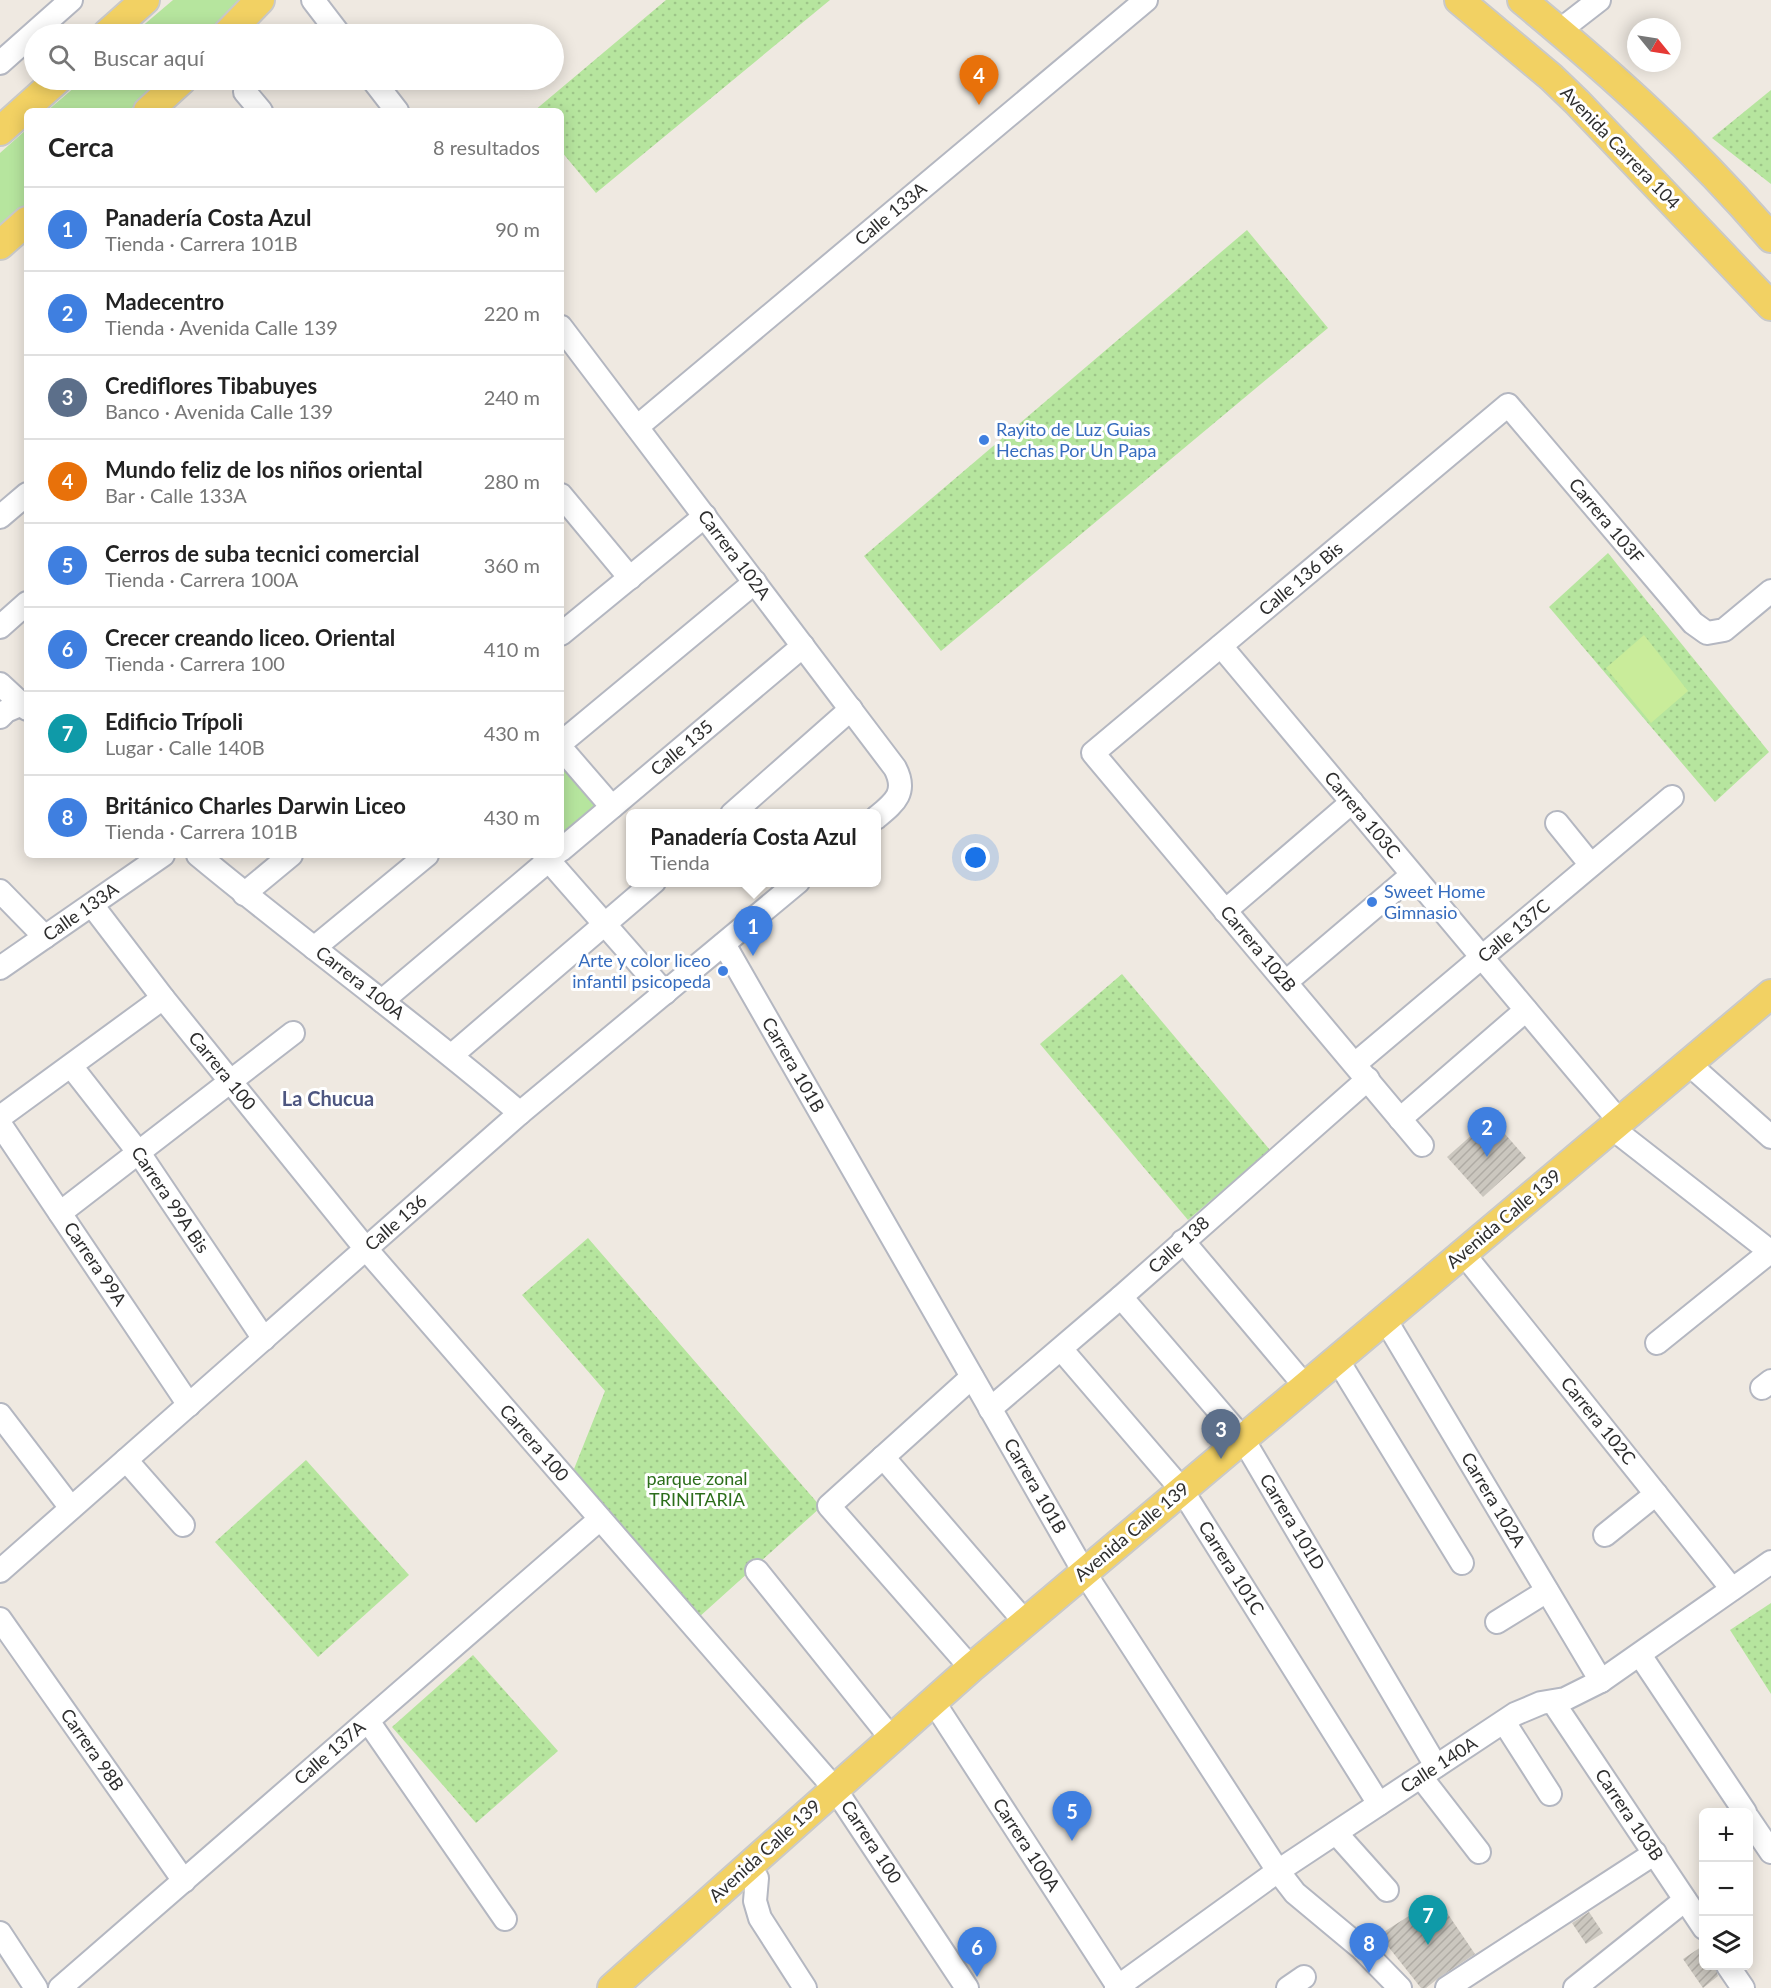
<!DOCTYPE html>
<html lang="es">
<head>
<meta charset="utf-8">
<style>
  :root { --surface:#fff; --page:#f2f2f2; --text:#222; --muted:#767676; --line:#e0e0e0; --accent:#ea580c }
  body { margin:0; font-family:Lato,sans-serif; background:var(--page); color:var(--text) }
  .controls { position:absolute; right:18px; bottom:18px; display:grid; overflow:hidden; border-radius:9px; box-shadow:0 3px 15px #0003 }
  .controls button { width:54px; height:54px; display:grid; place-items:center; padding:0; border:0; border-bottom:2px solid var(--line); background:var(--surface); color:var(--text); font:30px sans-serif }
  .compass { position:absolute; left:1627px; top:18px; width:54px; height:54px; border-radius:50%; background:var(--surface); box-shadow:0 3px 15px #0003; rotate:120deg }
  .you { position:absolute; left:976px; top:858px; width:21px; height:21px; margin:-15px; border:4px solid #fff; border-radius:50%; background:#1a73e8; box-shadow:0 0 0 9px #1a73e833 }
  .badge { display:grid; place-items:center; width:39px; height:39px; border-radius:50%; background:var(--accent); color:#fff; font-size:20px; font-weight:700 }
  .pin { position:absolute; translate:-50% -50px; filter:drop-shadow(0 2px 3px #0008) }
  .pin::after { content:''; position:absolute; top:32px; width:21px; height:18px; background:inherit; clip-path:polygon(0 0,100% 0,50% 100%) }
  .popup { position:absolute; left:626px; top:809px; width:255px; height:78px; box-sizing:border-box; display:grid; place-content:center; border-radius:9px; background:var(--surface); filter:drop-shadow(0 2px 4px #0005); font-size:20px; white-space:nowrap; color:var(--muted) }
  .popup b { font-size:22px; color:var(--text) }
  .popup::after { content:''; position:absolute; left:50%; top:100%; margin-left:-12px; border:12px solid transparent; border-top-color:var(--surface) }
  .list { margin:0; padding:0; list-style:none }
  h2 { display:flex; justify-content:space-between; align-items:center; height:78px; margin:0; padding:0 24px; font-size:26px }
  h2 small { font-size:20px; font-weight:400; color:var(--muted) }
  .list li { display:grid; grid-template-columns:39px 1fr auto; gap:18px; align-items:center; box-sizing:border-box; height:84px; padding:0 24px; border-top:2px solid var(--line) }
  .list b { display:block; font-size:22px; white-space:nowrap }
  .list p { margin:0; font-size:20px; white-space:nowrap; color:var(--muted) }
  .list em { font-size:20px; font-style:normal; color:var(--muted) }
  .icon { flex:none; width:33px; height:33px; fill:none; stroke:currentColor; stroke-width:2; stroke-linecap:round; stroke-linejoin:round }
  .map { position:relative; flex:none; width:1771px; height:1988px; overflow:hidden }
  .search { position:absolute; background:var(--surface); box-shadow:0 3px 15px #0003; left:24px; top:24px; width:540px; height:66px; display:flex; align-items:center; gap:15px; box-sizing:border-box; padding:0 21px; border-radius:33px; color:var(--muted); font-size:22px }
  .panel { position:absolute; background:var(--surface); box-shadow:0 3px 15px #0003; left:24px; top:108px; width:540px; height:750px; border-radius:9px }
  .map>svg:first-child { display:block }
  .grass { fill:#b6e59e }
  .park { fill:url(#park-dots) }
  .pitch { fill:#c9ec9a }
  .building { fill:url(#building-hatch) }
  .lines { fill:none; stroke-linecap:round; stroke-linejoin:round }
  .minor-casing { stroke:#b4b7c1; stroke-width:26 }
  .major-casing { stroke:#c9c9c9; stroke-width:32 }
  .minor { stroke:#fff; stroke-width:22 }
  .major { stroke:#f2d163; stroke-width:28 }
  .shop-dot { fill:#3f7fe0; stroke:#fff; stroke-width:2 }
  .labels { text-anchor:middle; stroke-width:6; stroke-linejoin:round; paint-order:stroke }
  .street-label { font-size:18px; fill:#2e2e2e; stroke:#fff }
  .shop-label { font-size:18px; fill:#366cbe; stroke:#fff; text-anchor:start }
  .park-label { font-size:18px; fill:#2c6e1b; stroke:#fff }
  .neighbourhood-label { font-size:20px; font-weight:bold; fill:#4d5680; stroke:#fff }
</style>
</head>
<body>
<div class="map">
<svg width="1771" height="1988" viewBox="0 0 1771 1988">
  <defs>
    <pattern id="park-dots" width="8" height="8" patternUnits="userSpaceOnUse" patternTransform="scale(1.5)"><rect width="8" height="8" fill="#b6e59e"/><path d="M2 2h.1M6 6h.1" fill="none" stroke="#9dc588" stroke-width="1.8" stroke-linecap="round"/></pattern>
    <pattern id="building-hatch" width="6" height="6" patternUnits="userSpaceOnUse" patternTransform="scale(1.5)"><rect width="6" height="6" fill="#cbc7bf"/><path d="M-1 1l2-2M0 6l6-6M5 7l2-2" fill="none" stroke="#afaba4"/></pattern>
  </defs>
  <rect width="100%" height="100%" fill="#efe9e1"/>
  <g class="grass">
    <polygon points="173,0 246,0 210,34 133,34"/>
    <polygon points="83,80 162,80 129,111 47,111"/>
    <polygon points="27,129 27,205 0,229 0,153"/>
    <polygon points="561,761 601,807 561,838"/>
  </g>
  <g class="park">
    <polygon points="666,0 830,0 596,193 561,151 561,111 534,111"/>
    <polygon points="1771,90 1771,184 1712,138"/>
    <polygon points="1247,230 1328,328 941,651 864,556"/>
    <polygon points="1608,553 1769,752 1715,802 1549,607"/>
    <polygon points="1122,974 1270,1150 1188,1220 1040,1044"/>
    <polygon points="588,1238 821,1507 698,1618 574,1469 605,1391 522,1295"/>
    <polygon points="306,1460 409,1575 318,1657 215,1542"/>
    <polygon points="1771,1603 1771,1694 1730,1630"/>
    <polygon points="473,1655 558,1751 476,1823 392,1727"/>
  </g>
  <polygon class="pitch" points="1644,635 1688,691 1651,723 1606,668"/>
  <g class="building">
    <polygon points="1491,1118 1526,1158 1483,1197 1447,1157"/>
    <polygon points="1437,1898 1475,1954 1440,1977 1426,1988 1421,1988 1379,1935"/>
    <polygon points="1589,1912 1603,1933 1586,1944 1572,1923"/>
    <polygon points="1704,1945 1704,1965 1715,1965 1718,1976 1703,1988 1683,1959"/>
  </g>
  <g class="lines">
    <g class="minor-casing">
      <g id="minor">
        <polyline points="313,0 339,34"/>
        <polyline points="1559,31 1599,0"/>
        <polyline points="0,63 71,0"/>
        <polyline points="373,80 397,111"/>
        <polyline points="245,92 261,111"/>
        <path d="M561 327 895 768C908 793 894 803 876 818"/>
        <polyline points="637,427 1146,0"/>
        <polyline points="561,495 630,578"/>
        <polyline points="0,517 27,494"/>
        <polyline points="0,627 27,603"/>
        <polyline points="561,634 705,516"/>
        <polyline points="1221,646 1620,1122"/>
        <polyline points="0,684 27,709"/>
        <polyline points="0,717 6,711 27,702"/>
        <polyline points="561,743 755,582"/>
        <polyline points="561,748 612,807"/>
        <polyline points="732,814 851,709"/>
        <polyline points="1557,823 1591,865"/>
        <polyline points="561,850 803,646"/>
        <path d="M198 855C304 943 416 1024 520 1113"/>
        <polyline points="544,855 665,993"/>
        <polyline points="0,891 45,937"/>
        <polyline points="244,894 291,855"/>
        <polyline points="92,905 163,998 366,1249 835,1789 967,1988"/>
        <polyline points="1225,911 1352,802"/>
        <polyline points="724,944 1084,1572 1278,1871 1295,1893 1361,1948 1400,1988"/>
        <polyline points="314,948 427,855"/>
        <polyline points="0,968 163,855"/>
        <polyline points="1286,982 1412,875"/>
        <polyline points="382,1001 555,855"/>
        <polyline points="452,1055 654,882"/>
        <polyline points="1355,1064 1672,797"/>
        <polyline points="1689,1064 1771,1137"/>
        <polyline points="71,1066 139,1153 264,1339"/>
        <polyline points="0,1117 163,998"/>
        <polyline points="1400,1119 1526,1010"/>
        <polyline points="0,1124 189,1405"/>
        <polyline points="1612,1128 1771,1252"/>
        <polyline points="1422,1145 1093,753 1508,405 1693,623 1707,633 1724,630 1771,591"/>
        <polyline points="60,1213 293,1033"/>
        <polyline points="1183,1241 1305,1386"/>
        <polyline points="1463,1253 1732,1589"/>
        <polyline points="1121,1297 1243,1439 1436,1766"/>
        <polyline points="1385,1319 1601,1681"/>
        <polyline points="1657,1343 1771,1251"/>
        <polyline points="1061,1349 1182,1490 1379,1804"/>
        <polyline points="1337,1359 1462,1563"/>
        <polyline points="1762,1388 1771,1381"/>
        <polyline points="990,1409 1121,1297 1368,1079"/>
        <polyline points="0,1415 71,1508"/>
        <polyline points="883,1457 1025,1622"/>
        <polyline points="126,1460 183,1525"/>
        <polyline points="1605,1535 1656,1494"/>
        <polyline points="0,1571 520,1113 798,882"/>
        <polyline points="757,1571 891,1738"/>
        <polyline points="0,1619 184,1881"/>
        <polyline points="1497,1622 1547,1591"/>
        <polyline points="1640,1655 1745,1812"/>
        <polyline points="971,1668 829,1506 972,1377"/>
        <polyline points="933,1701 1119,1988"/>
        <polyline points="1553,1702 1704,1928"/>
        <polyline points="368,1721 505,1919"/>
        <polyline points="1504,1722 1550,1794"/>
        <polyline points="1421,1777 1479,1852"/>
        <polyline points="1748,1818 1771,1852"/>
        <polyline points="1336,1833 1387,1890"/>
        <polyline points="749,1865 757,1878 755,1901 760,1918 805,1988"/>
        <polyline points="0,1933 36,1988"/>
        <polyline points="1728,1966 1743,1988"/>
        <polyline points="60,1988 600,1519"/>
        <polyline points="1116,1988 1278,1871 1515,1714 1541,1703 1565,1699 1601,1681 1771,1562"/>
        <polyline points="1288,1988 1304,1977"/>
        <polyline points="1447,1988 1655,1853"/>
        <polyline points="1575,1988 1685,1900"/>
      </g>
    </g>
    <g class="major-casing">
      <g id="major">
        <polyline points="1459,0 1551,77 1577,102 1771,306"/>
        <path d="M1522 0C1612 74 1695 149 1771 238"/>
        <polyline points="107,34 145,0"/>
        <polyline points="227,34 260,0"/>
        <polyline points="148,111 182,80"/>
        <polyline points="0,131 57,80"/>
        <polyline points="0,245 27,221"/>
        <polyline points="612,1988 971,1668 1771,994"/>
      </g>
    </g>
    <use href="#minor" class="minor"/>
    <use href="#major" class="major"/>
  </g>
  <g class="shop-dot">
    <circle cx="984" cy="440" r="6"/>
    <circle cx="1372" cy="902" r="6"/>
    <circle cx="723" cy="971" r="6"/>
  </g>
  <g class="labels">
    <g class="street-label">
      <text transform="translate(1620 148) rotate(46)" y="6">Avenida Carrera 104</text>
      <text transform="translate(891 214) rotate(-40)" y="6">Calle 133A</text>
      <text transform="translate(1606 521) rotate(50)" y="6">Carrera 103F</text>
      <text transform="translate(734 555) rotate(53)" y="6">Carrera 102A</text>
      <text transform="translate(1301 579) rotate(-40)" y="6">Calle 136 Bis</text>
      <text transform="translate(682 748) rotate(-40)" y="6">Calle 135</text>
      <text transform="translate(1362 815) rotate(50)" y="6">Carrera 103C</text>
      <text transform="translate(81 912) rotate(-35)" y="6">Calle 133A</text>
      <text transform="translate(1514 931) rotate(-40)" y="6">Calle 137C</text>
      <text transform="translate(1258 949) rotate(50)" y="6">Carrera 102B</text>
      <text transform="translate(360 983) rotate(38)" y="6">Carrera 100A</text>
      <text transform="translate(793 1065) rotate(60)" y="6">Carrera 101B</text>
      <text transform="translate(222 1071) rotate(51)" y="6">Carrera 100</text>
      <text transform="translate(170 1200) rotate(56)" y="6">Carrera 99A Bis</text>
      <text transform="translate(1504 1219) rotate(-40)" y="6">Avenida Calle 139</text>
      <text transform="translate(396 1223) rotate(-41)" y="6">Calle 136</text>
      <text transform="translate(1179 1245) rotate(-42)" y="6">Calle 138</text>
      <text transform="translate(95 1264) rotate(56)" y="6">Carrera 99A</text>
      <text transform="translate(1598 1421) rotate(51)" y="6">Carrera 102C</text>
      <text transform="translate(534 1443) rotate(49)" y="6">Carrera 100</text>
      <text transform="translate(1035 1486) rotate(60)" y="6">Carrera 101B</text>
      <text transform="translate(1493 1500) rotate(59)" y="6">Carrera 102A</text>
      <text transform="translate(1292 1522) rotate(59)" y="6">Carrera 101D</text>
      <text transform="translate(1132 1532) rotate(-40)" y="6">Avenida Calle 139</text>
      <text transform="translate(1231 1568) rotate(58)" y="6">Carrera 101C</text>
      <text transform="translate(92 1750) rotate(55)" y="6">Carrera 98B</text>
      <text transform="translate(330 1753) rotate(-41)" y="6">Calle 137A</text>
      <text transform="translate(1439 1765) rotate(-33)" y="6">Calle 140A</text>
      <text transform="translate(1629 1815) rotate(56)" y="6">Carrera 103B</text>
      <text transform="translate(871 1842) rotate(57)" y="6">Carrera 100</text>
      <text transform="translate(1026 1845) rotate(57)" y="6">Carrera 100A</text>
      <text transform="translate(765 1851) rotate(-42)" y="6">Avenida Calle 139</text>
    </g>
    <g class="shop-label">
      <text x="996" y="436">Rayito de Luz Guias<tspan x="996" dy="21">Hechas Por Un Papa</tspan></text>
      <text x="1384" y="898">Sweet Home<tspan x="1384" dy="21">Gimnasio</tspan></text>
      <text x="711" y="967" text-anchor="end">Arte y color liceo<tspan x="711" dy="21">infantil psicopeda</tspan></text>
    </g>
    <g class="park-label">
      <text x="697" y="1485">parque zonal<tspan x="697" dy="21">TRINITARIA</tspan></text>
    </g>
    <g class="neighbourhood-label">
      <text x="328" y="1106">La Chucua</text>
    </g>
  </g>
</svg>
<div class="controls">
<button>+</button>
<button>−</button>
<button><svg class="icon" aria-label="layers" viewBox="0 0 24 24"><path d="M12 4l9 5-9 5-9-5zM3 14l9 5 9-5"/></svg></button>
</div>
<svg class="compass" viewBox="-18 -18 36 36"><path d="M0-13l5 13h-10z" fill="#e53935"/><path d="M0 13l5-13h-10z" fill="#767676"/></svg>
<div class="you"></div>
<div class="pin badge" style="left:753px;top:956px;background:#3f7fe0">1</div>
<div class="popup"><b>Panadería Costa Azul</b>Tienda</div>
<div class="pin badge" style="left:1487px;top:1157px;background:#3f7fe0">2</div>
<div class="pin badge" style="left:1221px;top:1459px;background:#5c6f8a">3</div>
<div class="pin badge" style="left:979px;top:105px;background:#e8710a">4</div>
<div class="pin badge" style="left:1072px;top:1841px;background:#3f7fe0">5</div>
<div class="pin badge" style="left:977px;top:1977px;background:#3f7fe0">6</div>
<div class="pin badge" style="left:1428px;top:1945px;background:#0f9aa8">7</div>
<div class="pin badge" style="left:1369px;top:1973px;background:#3f7fe0">8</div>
<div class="search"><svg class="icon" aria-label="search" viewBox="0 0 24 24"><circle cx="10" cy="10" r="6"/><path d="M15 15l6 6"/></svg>Buscar aquí</div>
<section class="panel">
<h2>Cerca<small>8 resultados</small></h2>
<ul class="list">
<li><span class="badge" style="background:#3f7fe0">1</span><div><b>Panadería Costa Azul</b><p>Tienda · Carrera 101B</p></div><em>90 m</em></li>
<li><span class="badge" style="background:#3f7fe0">2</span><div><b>Madecentro</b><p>Tienda · Avenida Calle 139</p></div><em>220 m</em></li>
<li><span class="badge" style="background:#5c6f8a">3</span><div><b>Crediflores Tibabuyes</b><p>Banco · Avenida Calle 139</p></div><em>240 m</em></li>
<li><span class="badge" style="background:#e8710a">4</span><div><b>Mundo feliz de los niños oriental</b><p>Bar · Calle 133A</p></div><em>280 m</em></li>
<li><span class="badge" style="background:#3f7fe0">5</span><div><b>Cerros de suba tecnici comercial</b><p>Tienda · Carrera 100A</p></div><em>360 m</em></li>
<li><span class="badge" style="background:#3f7fe0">6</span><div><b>Crecer creando liceo. Oriental</b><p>Tienda · Carrera 100</p></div><em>410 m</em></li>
<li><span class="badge" style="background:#0f9aa8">7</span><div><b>Edificio Trípoli</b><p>Lugar · Calle 140B</p></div><em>430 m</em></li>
<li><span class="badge" style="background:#3f7fe0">8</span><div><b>Británico Charles Darwin Liceo</b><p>Tienda · Carrera 101B</p></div><em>430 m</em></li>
</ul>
</section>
</div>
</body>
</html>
